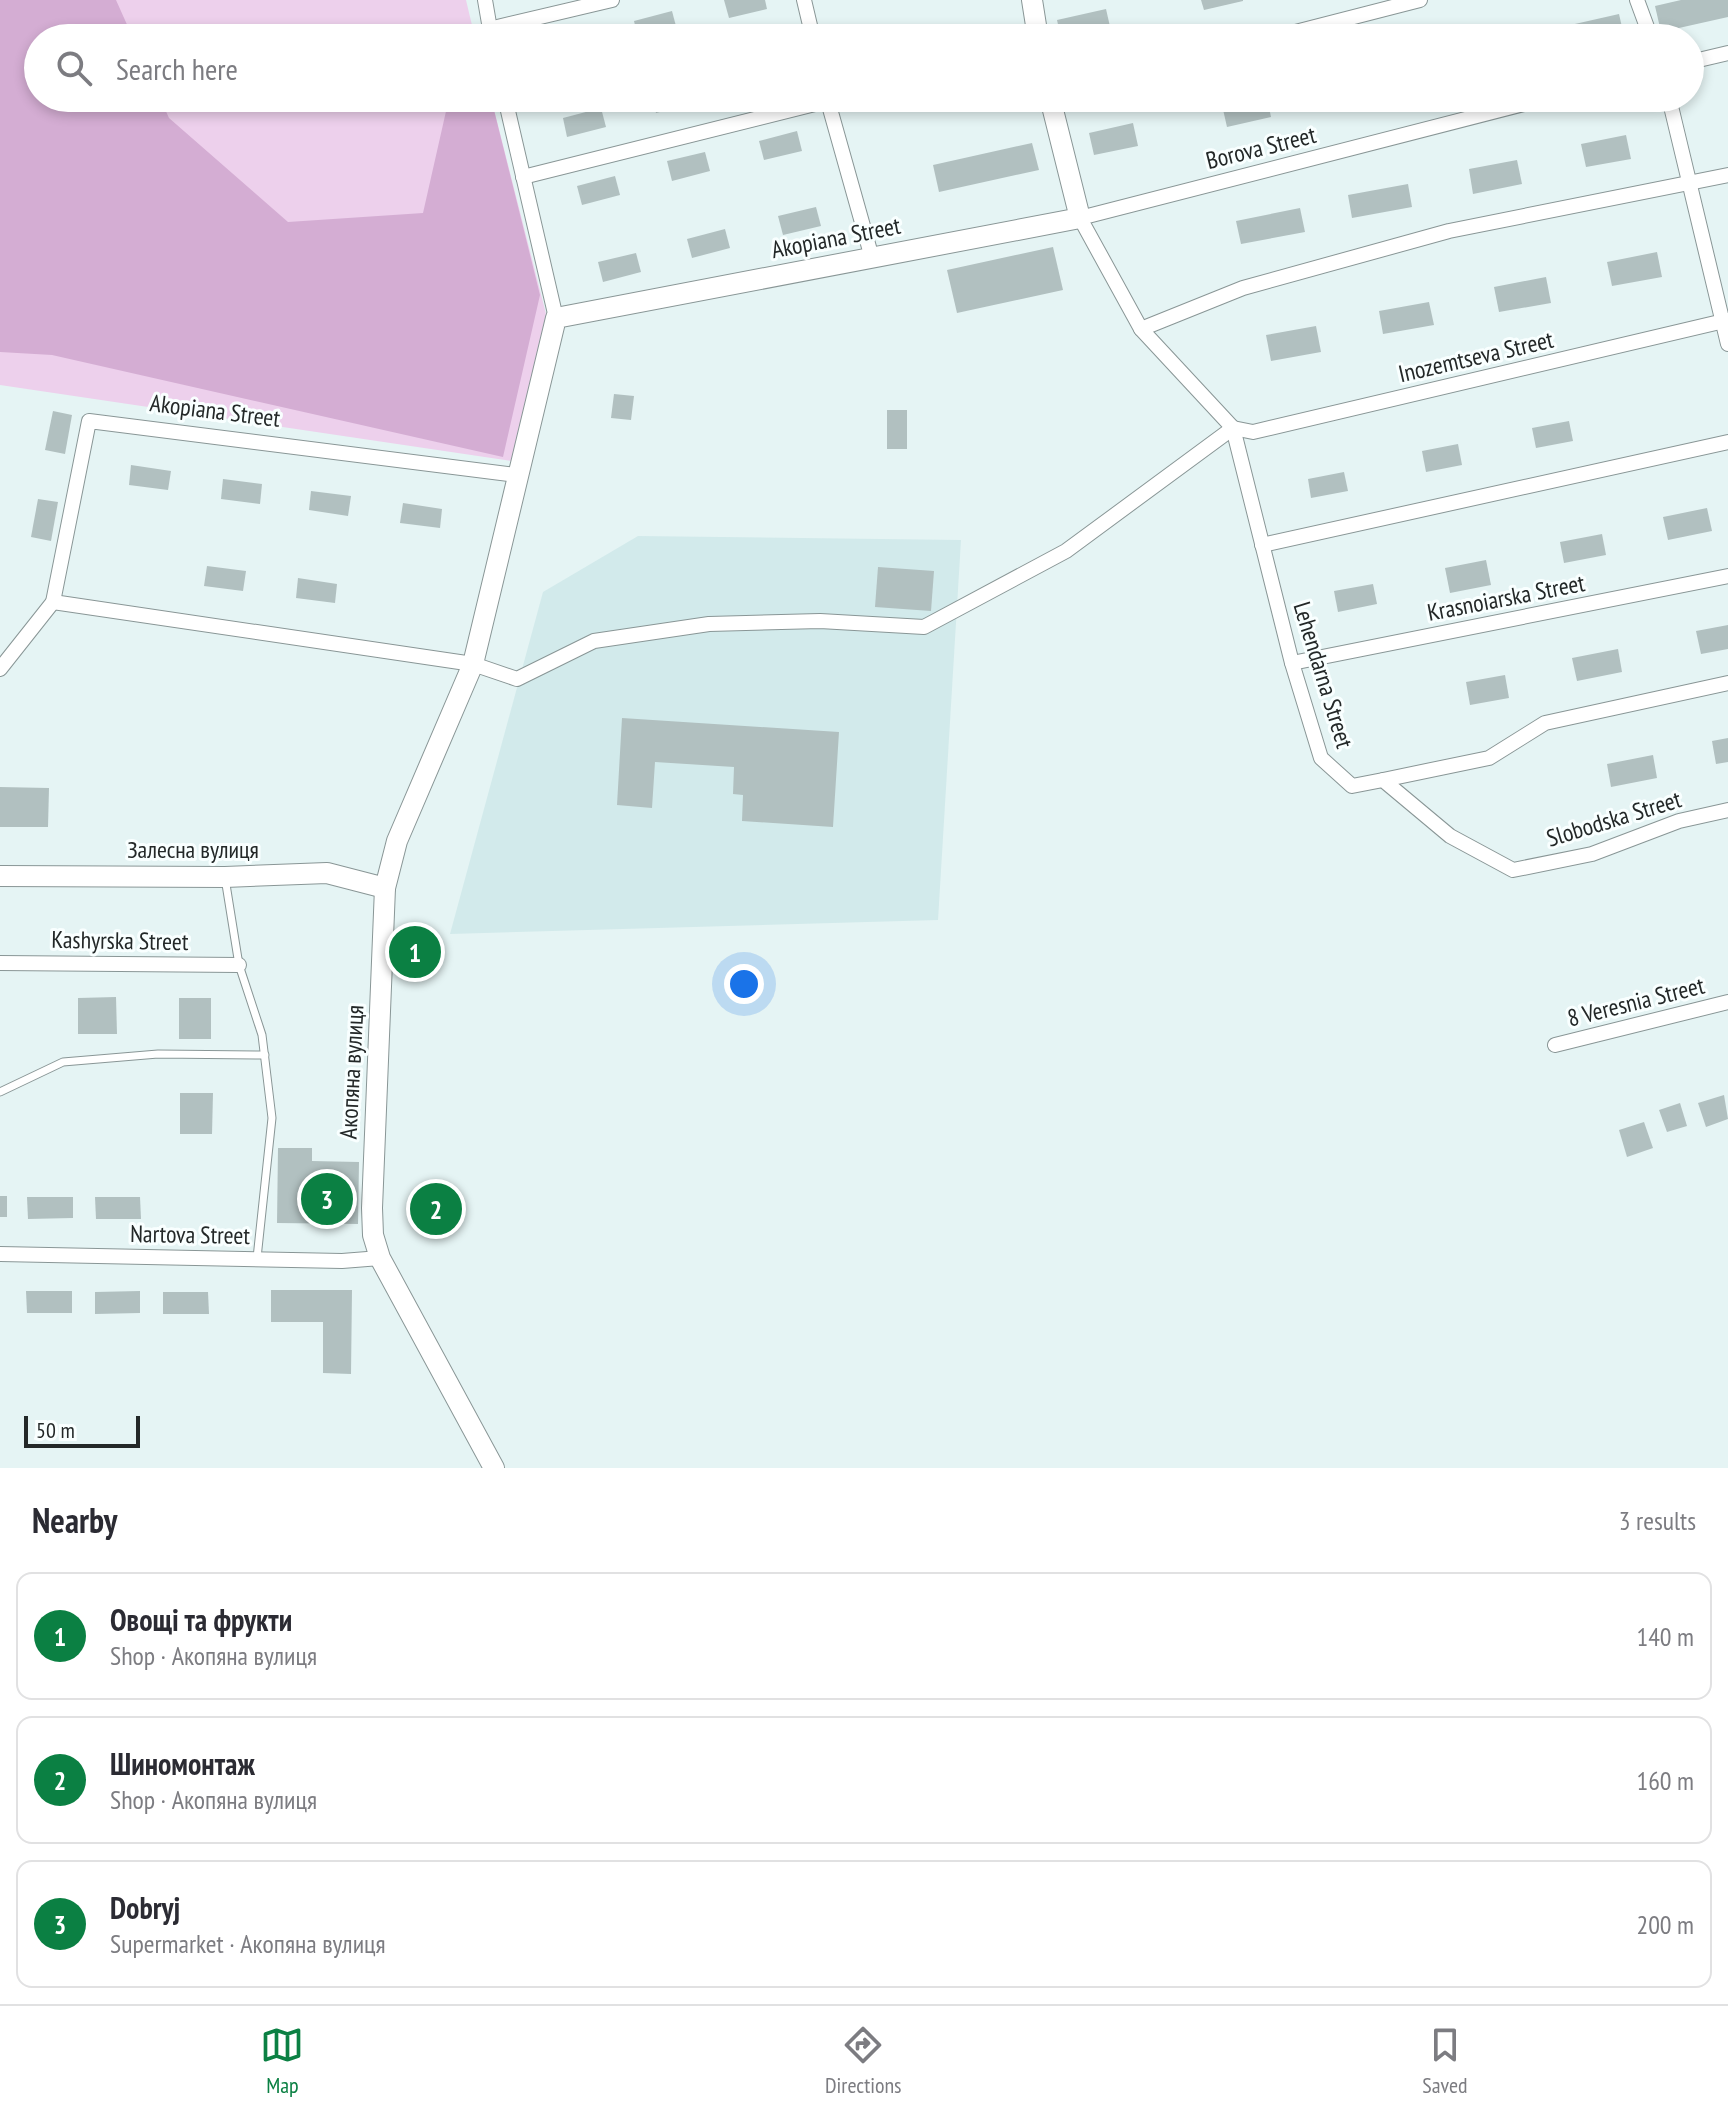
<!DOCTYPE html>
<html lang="en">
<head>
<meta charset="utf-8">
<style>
  :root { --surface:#fff; --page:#f7f7f7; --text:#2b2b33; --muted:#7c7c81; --line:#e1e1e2; --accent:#0b8043 }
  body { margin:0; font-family:"PT Sans Narrow",sans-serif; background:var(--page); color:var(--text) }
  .scale { position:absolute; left:24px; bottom:20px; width:116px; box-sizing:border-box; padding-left:8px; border:4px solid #232828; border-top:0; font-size:22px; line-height:28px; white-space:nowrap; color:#232828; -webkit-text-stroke:6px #f9ffff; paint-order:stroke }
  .you { position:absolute; left:744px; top:984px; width:28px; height:28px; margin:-20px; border:6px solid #fff; border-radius:50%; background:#1a73e8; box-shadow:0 0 0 12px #1a73e833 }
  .badge { display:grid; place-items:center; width:52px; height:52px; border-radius:50%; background:var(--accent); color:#fff; font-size:26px; font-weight:700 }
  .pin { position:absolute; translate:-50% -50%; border:4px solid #fff; box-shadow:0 2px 8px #0006 }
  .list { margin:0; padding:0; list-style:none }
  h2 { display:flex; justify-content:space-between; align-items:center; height:104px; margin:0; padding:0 32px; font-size:34px }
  h2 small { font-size:26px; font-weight:400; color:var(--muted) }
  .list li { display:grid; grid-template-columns:52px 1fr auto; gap:24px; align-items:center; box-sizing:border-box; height:128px; margin:0 16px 16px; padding:0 16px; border:2px solid var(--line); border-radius:16px }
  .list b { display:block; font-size:30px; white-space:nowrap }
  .list p { margin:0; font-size:26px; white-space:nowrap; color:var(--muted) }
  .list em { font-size:26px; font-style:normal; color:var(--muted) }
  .icon { flex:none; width:44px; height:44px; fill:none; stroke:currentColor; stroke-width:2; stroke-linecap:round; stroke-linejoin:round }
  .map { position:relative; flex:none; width:1728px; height:1468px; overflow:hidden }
  .search { position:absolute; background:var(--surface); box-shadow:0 4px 12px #0003; left:24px; right:24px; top:24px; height:88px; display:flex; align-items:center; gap:20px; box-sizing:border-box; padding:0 28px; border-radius:44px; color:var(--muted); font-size:30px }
  .sheet { height:536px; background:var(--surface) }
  nav { display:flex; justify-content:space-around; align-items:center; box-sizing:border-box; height:112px; border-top:2px solid var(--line); background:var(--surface); font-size:22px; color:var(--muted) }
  nav a { display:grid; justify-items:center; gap:4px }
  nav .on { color:var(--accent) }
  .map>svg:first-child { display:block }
  .built { fill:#d2eaeb }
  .green { fill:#edd0ec }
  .forest { fill:#d4add3 }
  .building { fill:#b1c0c0 }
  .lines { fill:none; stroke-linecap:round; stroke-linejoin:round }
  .lane-casing { stroke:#899696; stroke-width:9 }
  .street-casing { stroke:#899696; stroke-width:16 }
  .secondary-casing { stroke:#899696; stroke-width:22 }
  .lane { stroke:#fff; stroke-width:7 }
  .street { stroke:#fff; stroke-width:14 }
  .secondary { stroke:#fff; stroke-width:20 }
  .labels { text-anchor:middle; stroke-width:6; stroke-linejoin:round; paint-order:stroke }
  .street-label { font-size:24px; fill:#232828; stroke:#f9ffff }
</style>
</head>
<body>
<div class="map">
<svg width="1728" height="1468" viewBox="0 0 1728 1468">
  <rect width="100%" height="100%" fill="#e5f4f4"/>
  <polygon class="built" points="638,536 961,540 938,920 450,934 543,592"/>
  <polygon class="green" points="0,0 466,0 475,38 38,38 38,98 491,98 546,314 512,461 0,385"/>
  <polygon class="forest" points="0,0 116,0 133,38 38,38 38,98 160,98 169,118 288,222 423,213 449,98 491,98 540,295 503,457 52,355 0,352"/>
  <g class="building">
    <polygon points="724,0 765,0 767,9 729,18"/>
    <polygon points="1201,0 1243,0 1243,1 1204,10"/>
    <polygon points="1681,0 1728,0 1728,17 1661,32 1655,6"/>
    <polygon points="1106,9 1111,31 1080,38 1061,38 1057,20"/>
    <polygon points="672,11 677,30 638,38 634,21"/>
    <polygon points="1619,14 1624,36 1569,38 1566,26"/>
    <polygon points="652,98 693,98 694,103 656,113"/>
    <polygon points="1254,98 1267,98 1271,117 1227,127 1222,105"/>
    <polygon points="601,108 606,127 567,137 563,118"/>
    <polygon points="1133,123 1138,146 1094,155 1089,133"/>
    <polygon points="797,131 802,151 764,160 759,141"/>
    <polygon points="1626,135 1631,159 1586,167 1581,144"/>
    <polygon points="1032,143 1039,170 939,192 933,165"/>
    <polygon points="705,152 710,171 672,181 667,161"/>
    <polygon points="1517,160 1522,184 1473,194 1469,169"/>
    <polygon points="615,176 620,195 582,205 577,186"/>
    <polygon points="1408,184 1412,207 1352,218 1348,195"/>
    <polygon points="816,207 821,226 783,235 778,216"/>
    <polygon points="1300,208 1305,232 1241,244 1236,221"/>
    <polygon points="725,229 730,248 692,258 687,239"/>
    <polygon points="1053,247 1063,290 957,313 947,270"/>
    <polygon points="1657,252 1662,277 1612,286 1607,262"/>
    <polygon points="636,253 641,272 603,282 598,262"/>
    <polygon points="1546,277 1551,303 1499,312 1494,287"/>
    <polygon points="1429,302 1434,325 1383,334 1379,311"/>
    <polygon points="1316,326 1321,352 1271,361 1266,335"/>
    <polygon points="614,394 634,396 631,420 611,418"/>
    <rect x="887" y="410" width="20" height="39"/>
    <polygon points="53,411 72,415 65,454 45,450"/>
    <polygon points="1569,421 1573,441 1536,448 1532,428"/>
    <polygon points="1458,444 1462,465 1426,472 1422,451"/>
    <polygon points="131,465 171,471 168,490 129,485"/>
    <polygon points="1344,472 1348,491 1311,498 1308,479"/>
    <polygon points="223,479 262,484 260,504 221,499"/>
    <polygon points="311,491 351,496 348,516 309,510"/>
    <polygon points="38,499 58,502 51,541 31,537"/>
    <polygon points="403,503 442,509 440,528 400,523"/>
    <polygon points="1707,508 1712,531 1668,540 1663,517"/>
    <polygon points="1602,534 1606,555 1564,563 1560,542"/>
    <polygon points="1486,560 1491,585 1450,593 1445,568"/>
    <polygon points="207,566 246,571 243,591 204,586"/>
    <polygon points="878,567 934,571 931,611 875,607"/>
    <polygon points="298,578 337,584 335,603 296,598"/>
    <polygon points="1373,584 1377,604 1338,612 1334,591"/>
    <polygon points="1728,625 1728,649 1701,654 1696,631"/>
    <polygon points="1618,649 1622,672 1577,681 1572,658"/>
    <polygon points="1505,675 1509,698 1470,705 1466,682"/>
    <polygon points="622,718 839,732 833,827 742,821 743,795 733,794 734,767 655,762 652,808 617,805"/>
    <polygon points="1728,738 1728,762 1716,764 1712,741"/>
    <polygon points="1653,755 1657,778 1611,787 1607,764"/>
    <polygon points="0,787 49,788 48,827 0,827"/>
    <polygon points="116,997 117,1034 78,1034 78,998"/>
    <rect x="179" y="998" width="32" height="41"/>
    <polygon points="180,1093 213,1093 212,1134 180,1134"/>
    <polygon points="1724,1095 1728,1119 1706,1127 1698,1103"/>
    <polygon points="1680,1103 1687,1126 1667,1132 1659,1110"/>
    <polygon points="1644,1122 1653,1148 1627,1157 1619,1130"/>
    <polygon points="278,1148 312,1148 312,1161 359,1162 358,1224 277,1223"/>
    <rect x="0" y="1196" width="7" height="21"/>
    <polygon points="27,1197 73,1197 73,1218 28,1219"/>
    <polygon points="95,1197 140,1197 141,1219 96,1219"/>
    <polygon points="271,1290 352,1290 351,1374 323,1373 323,1322 271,1322"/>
    <polygon points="26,1291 72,1291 72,1313 27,1313"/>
    <polygon points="140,1291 140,1313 95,1314 95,1292"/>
    <polygon points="163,1292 208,1292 209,1314 163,1314"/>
  </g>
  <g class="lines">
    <g class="lane-casing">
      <g id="lane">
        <polyline points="225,878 239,965 262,1035 272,1118 257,1258"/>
        <polyline points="0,1092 63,1062 158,1054 265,1055"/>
      </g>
    </g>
    <g class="street-casing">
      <g id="street">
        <polyline points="485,0 491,35"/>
        <polyline points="804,0 813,38"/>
        <polyline points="1637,0 1651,38"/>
        <polyline points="489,29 612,0"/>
        <polyline points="1272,38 1420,0"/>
        <polyline points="1690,62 1728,53"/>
        <polyline points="505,98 556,318"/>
        <polyline points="827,98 872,258"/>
        <polyline points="1669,98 1728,344"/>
        <polyline points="523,177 827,101"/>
        <polyline points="1141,329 1243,288 1449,231 1728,175"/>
        <polyline points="1233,428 1292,663 1321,758 1352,786 1383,780 1450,836 1513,870 1592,854 1679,821 1728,810"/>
        <polyline points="1233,428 1141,329 1080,218 1547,98"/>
        <polyline points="1233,428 1253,432 1728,320"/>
        <polyline points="1262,545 1728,442"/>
        <polyline points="53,602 473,664 517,679 594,641 709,624 820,621 924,627 1066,551 1233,428"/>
        <polyline points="1292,663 1728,576"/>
        <polyline points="0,669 53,602 89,421 516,475"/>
        <polyline points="1383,780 1489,758 1545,723 1728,683"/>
        <polyline points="0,963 239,965"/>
        <polyline points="1555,1045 1728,1002"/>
        <polyline points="0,1254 342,1261 380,1258"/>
      </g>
    </g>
    <g class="secondary-casing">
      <g id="secondary">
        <polyline points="1032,0 1038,38"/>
        <polyline points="0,876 225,877 327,873 385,888"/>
        <polyline points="494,1468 380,1258 373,1235 372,1208 385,888 397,841 473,664 556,318 1080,218 1050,98"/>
      </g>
    </g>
    <use href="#lane" class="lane"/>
    <use href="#street" class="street"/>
    <use href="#secondary" class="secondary"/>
  </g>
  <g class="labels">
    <g class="street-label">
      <text transform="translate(1261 148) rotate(-14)" y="8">Borova Street</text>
      <text transform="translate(836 238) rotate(-11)" y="8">Akopiana Street</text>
      <text transform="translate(1476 357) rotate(-13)" y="8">Inozemtseva Street</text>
      <text transform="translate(215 411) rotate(7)" y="8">Akopiana Street</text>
      <text transform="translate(1506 598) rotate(-11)" y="8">Krasnoiarska Street</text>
      <text transform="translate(1323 675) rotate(73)" y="8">Lehendarna Street</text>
      <text transform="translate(1614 819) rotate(-17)" y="8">Slobodska Street</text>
      <text x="193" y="858">Залесна вулиця</text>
      <text transform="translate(120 941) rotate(1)" y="8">Kashyrska Street</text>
      <text transform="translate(1636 1002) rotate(-14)" y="8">8 Veresnia Street</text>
      <text transform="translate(352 1072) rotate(-87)" y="8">Акопяна вулиця</text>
      <text transform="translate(190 1235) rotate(1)" y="8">Nartova Street</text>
    </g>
  </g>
</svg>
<div class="scale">50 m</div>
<div class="you"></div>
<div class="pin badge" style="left:415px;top:952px">1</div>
<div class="pin badge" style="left:436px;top:1209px">2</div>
<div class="pin badge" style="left:327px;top:1199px">3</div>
<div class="search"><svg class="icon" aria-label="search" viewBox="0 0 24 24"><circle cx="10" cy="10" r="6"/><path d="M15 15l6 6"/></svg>Search here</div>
</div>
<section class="sheet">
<h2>Nearby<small>3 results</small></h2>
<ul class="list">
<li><span class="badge">1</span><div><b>Овощі та фрукти</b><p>Shop · Акопяна вулиця</p></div><em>140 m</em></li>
<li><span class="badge">2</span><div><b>Шиномонтаж</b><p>Shop · Акопяна вулиця</p></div><em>160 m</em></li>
<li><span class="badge">3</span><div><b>Dobryj</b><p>Supermarket · Акопяна вулиця</p></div><em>200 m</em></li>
</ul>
</section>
<nav>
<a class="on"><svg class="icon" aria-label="map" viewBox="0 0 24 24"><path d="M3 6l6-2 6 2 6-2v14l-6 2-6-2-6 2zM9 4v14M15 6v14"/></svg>Map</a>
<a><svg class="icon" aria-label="directions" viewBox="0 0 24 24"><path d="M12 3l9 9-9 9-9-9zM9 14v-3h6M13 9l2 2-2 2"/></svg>Directions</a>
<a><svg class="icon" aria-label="saved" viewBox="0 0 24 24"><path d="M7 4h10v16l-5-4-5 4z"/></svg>Saved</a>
</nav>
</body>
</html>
